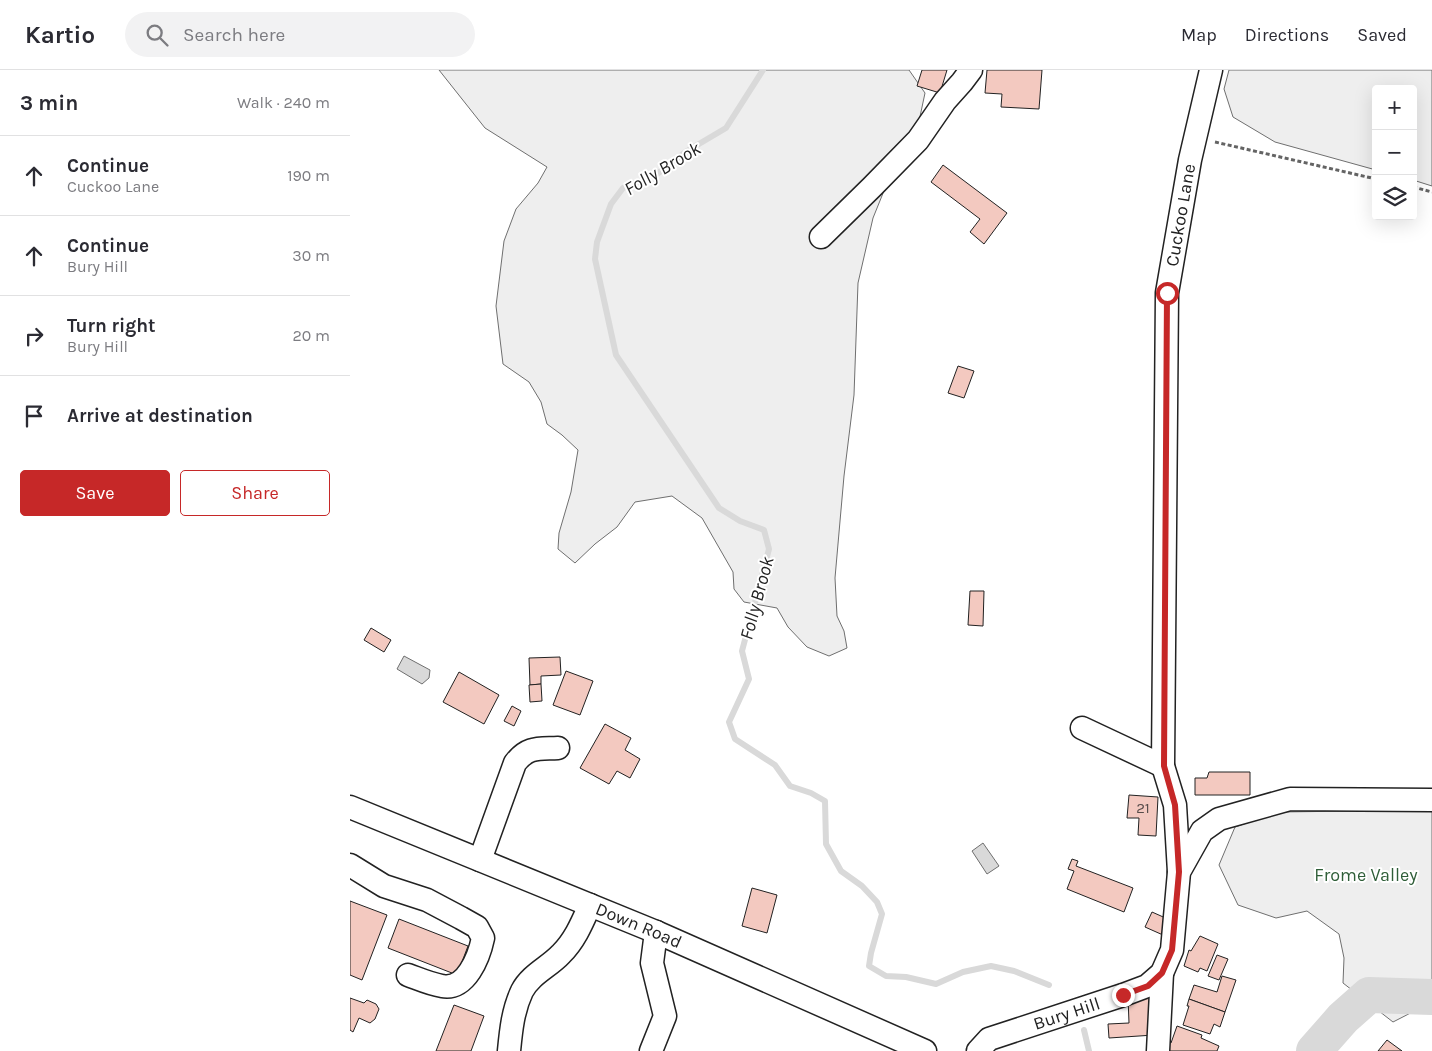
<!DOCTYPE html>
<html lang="en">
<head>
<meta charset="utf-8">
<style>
  :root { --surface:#fff; --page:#f2f2f3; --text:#2b2b33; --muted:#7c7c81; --line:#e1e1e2; --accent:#c62828 }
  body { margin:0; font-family:Karla,sans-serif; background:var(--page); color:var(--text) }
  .controls { position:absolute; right:15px; top:15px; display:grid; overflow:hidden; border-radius:5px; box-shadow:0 5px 20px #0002 }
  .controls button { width:45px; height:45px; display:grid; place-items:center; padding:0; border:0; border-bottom:1px solid var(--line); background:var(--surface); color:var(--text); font:25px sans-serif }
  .stop { position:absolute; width:15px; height:15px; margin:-11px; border:4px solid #c62828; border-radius:50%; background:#fff }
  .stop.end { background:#c62828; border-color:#fff; box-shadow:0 1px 5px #0008 }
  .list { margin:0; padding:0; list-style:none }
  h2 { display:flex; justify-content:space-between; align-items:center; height:65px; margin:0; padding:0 20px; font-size:21px }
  h2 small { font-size:16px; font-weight:400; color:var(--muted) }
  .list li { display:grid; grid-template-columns:32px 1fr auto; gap:15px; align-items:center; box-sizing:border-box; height:80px; padding:0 20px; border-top:1px solid var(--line) }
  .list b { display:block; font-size:19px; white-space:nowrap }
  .list p { margin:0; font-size:16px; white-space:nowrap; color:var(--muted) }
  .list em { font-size:16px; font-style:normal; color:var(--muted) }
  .actions { display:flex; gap:10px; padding:15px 20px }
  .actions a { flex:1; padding:11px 0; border:1px solid var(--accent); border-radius:5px; text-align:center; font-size:18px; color:var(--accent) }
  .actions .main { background:var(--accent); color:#fff }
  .icon { flex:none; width:28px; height:28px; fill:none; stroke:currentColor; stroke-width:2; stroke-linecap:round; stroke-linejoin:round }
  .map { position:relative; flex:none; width:1082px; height:981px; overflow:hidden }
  header { display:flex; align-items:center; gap:30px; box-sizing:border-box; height:70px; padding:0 25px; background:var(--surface); border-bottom:1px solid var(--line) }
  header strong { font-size:24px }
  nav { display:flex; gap:28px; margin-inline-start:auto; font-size:18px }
  .search { width:350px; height:45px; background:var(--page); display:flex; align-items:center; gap:12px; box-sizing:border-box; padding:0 18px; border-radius:28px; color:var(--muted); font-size:19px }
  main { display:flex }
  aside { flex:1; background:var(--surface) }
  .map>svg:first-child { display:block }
  .green { fill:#eee; stroke:#6f6f6f }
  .water { fill:#d9d9d9; stroke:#6f6f6f }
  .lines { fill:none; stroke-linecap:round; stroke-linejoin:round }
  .stream { stroke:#d9d9d9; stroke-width:6 }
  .river { stroke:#d9d9d9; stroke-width:36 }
  .building { fill:#f3c9c0; stroke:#222 }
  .minor-casing { stroke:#222; stroke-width:25 }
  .path { stroke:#646464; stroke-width:3; stroke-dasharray:4 2.5; stroke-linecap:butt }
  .minor { stroke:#fff; stroke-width:22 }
  .route { stroke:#c62828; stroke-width:6 }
  .labels { text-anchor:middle; stroke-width:4; stroke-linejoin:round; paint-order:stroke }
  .number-label { font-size:15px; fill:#564c4a }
  .street-label { font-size:18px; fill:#222; stroke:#fff }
  .park-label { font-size:18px; fill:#2f5e38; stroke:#fff }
  .water-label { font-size:19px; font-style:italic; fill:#222; stroke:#fff }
</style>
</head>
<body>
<header>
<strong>Kartio</strong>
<div class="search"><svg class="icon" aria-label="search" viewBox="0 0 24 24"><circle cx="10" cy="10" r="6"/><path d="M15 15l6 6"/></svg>Search here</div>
<nav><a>Map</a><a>Directions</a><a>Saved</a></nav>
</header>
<main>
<aside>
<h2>3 min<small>Walk · 240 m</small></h2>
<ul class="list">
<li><svg class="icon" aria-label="ahead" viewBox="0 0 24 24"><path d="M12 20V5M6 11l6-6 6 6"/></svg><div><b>Continue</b><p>Cuckoo Lane</p></div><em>190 m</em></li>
<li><svg class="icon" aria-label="ahead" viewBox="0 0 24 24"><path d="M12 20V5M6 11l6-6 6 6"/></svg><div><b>Continue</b><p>Bury Hill</p></div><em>30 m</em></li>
<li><svg class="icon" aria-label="right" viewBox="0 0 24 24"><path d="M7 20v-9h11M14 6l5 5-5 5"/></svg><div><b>Turn right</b><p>Bury Hill</p></div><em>20 m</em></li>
<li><svg class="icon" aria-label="arrive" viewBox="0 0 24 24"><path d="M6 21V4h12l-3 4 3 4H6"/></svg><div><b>Arrive at destination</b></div></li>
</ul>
<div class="actions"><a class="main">Save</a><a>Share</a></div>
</aside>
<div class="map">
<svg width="1082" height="981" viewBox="0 0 1082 981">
  <rect width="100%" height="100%" fill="#fff"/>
  <g class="green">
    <polygon points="89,0 559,0 575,23 568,56 544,96 523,148 508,213 504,325 494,406 485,508 487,546 494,561 497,578 479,586 457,577 438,557 427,538 394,532 384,519 383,502 352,448 322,426 285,432 267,457 245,474 225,493 208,479 209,463 221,422 228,380 212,365 197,354 191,332 179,312 153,294 146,236 154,171 166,139 188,113 197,97 135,58"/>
    <polygon points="879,0 1082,0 1082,116 1063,110 1063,19 1026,19 1026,100 925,72 883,47 874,19"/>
    <polygon points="1082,740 1082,932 1043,952 993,913 994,888 989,864 957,841 926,848 888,835 869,795 885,757 929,742"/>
  </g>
  <g class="water">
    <polygon points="54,586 80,600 79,608 72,614 47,599"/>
    <polygon points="633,773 649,796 637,804 622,781"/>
  </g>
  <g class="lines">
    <g class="stream">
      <polyline points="413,0 376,58 337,81 307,104 273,118 261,134 247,172 245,189 266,285 369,438 390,451 414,460 419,479 392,581 399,609 379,652 385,669 425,695 440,716 461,723 475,731 476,774 491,801 512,816 527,832 532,844 521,883 519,896 536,906 556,907 586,914 613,902 641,896 664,901 699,915"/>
      <polyline points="734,960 739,981"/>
    </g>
    <polyline class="river" points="964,981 993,948 1019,925 1082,927"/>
  </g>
  <g class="building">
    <polygon points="572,0 597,0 590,23 567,16"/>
    <polygon points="637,0 692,0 689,39 651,37 652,24 635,23"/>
    <polygon points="593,95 657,143 634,174 620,162 630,149 581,112"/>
    <polygon points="608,296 624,301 614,328 598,323"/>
    <polygon points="620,521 634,521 633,556 618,555"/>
    <polygon points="21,558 41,570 34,582 14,570"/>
    <polygon points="210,587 211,605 191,606 191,614 180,615 179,588"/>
    <polygon points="216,601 243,611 230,645 203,635"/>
    <polygon points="109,602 149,625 134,654 93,632"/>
    <polygon points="191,614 192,631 180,632 179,615"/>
    <polygon points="162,636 171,641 164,656 154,651"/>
    <polygon points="255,654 281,668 275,680 290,689 280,708 267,701 259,714 230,698"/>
    <polygon points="859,702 900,702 900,725 845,725 845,708 857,708"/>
    <polygon points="779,725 808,727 806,766 788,765 789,748 777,748"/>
    <polygon points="722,789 728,791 726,796 783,818 774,842 717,819 724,801 718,799"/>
    <polygon points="402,818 427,825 417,863 392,856"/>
    <polygon points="0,831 37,845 12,910 0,905"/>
    <polygon points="802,842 820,850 813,865 795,857"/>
    <polygon points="49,849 118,876 107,905 38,878"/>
    <polygon points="850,866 868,874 857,901 850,898 848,902 834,896 839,880 841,881"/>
    <polygon points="867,885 878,889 869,910 858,906"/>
    <polygon points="872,906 886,910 875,942 839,929 844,915 867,922"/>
    <polygon points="802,926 804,965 759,968 758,954 779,953 778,927"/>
    <polygon points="0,928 14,933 17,930 26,934 29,939 25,949 20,953 9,948 3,962 0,960"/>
    <polygon points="839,929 875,942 870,957 864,954 860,964 833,955 839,936 837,936"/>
    <polygon points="104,935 134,946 121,981 86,981"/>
    <polygon points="827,956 852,965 851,968 869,976 867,981 816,981 815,971 821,973"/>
    <polygon points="1037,970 1052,981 1028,981"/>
  </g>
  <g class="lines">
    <g class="minor-casing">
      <g id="minor">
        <polyline points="471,167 522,117 568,70 595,31 612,12 621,0"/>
        <polyline points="732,658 813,696"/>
        <path id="s1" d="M0 737 306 862 575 981"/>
        <path d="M130 790 165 693C178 676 189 679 208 678"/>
        <path d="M0 795 34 816 77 830 111 848 127 857 133 868C129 887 116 921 92 916 80 914 69 909 58 905"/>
        <path id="s2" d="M829 802 825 735 813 696 817 223 840 90 861 0"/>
        <path d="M159 981C161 960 163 940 172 921 181 904 199 897 211 884 225 870 232 853 240 835"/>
        <polyline points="301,981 315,946 302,893 306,862"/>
        <path id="s3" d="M628 981 639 969 773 925 797 916 812 903 822 880 829 802 852 761 869 749 940 729 1082 730"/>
        <polyline points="808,981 812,903"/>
      </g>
    </g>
    <g class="path">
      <polyline points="865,72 1026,109"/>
      <polyline points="1063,117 1082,122"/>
    </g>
    <use href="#minor" class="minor"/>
  </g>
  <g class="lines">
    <polyline class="route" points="773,925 798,916 812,903 822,880 829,802 825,735 814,696 817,223"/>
  </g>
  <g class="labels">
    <g class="number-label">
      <text x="793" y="743">21</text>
    </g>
    <g class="street-label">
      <text dy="6" stroke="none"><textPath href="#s2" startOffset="660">Cuckoo Lane</textPath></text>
      <text dy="6" stroke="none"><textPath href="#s1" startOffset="312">Down Road</textPath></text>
      <text dy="6" stroke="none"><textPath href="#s3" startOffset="98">Bury Hill</textPath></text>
    </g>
    <g class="park-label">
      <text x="1016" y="811">Frome Valley</text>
    </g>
    <g class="water-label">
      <text transform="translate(312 98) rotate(-31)" y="7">Folly Brook</text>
      <text transform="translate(406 528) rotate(-75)" y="7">Folly Brook</text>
    </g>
  </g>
</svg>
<div class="controls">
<button>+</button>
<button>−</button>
<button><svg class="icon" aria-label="layers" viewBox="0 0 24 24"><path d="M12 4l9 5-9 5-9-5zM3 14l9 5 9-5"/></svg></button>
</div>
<div class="stop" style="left:817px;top:223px"></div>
<div class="stop end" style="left:773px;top:925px"></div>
</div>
</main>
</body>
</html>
